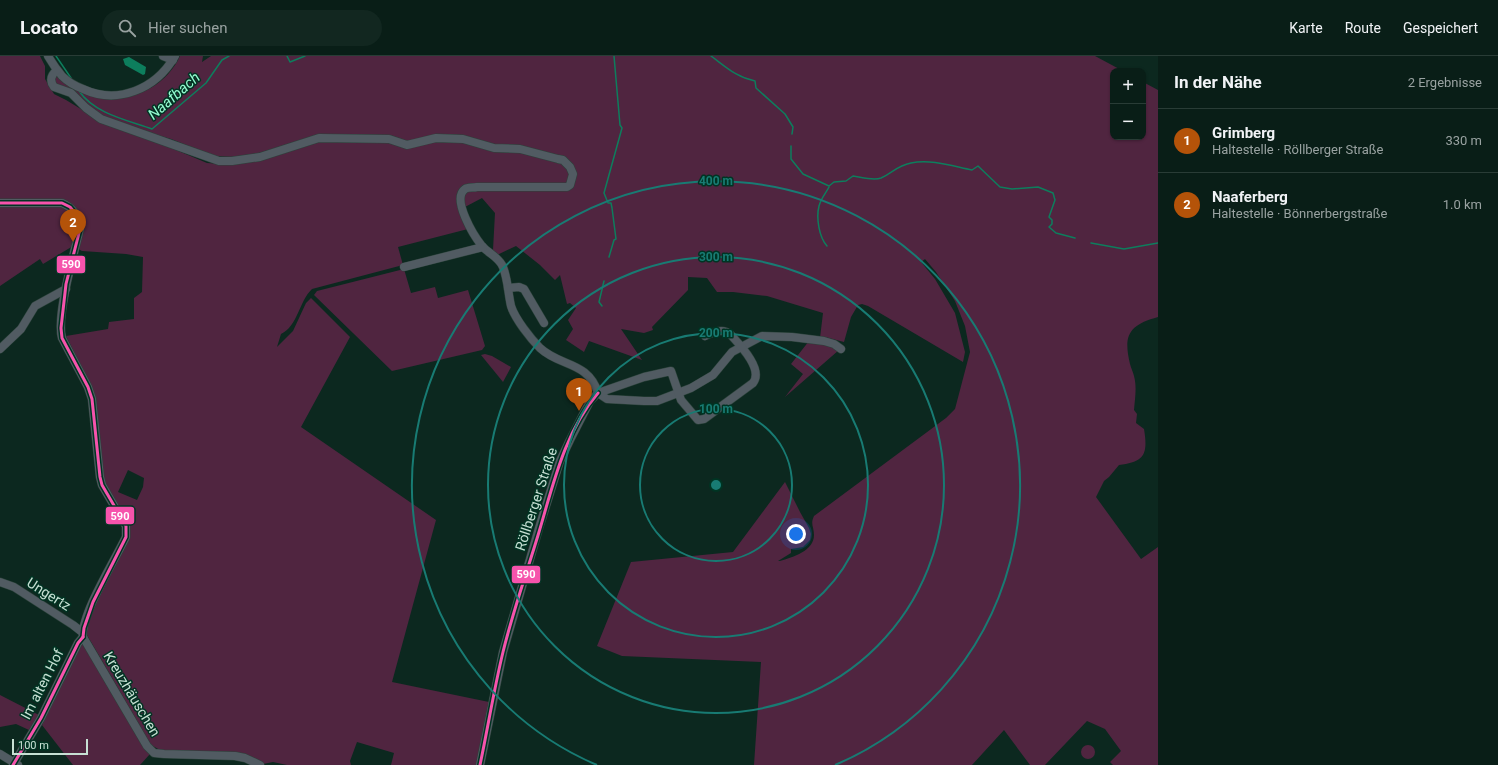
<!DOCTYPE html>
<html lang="de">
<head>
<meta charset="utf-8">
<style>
  :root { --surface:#091e17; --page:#122720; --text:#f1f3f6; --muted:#99a2a1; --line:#293c36; --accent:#b45309 }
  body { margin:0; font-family:Roboto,sans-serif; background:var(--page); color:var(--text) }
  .controls { position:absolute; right:12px; top:12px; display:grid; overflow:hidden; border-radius:8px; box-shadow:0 1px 3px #0004 }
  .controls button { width:36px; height:36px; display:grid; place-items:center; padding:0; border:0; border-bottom:1px solid var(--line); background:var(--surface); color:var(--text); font:20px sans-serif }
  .scale { position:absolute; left:12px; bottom:10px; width:76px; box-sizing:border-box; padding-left:4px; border:2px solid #c7e0d4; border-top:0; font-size:11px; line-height:14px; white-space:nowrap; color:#c7e0d4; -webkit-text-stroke:3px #003423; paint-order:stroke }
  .you { position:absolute; left:796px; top:478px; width:14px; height:14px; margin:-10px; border:3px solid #fff; border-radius:50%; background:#1a73e8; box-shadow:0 0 0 6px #1a73e833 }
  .badge { display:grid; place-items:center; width:26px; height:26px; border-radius:50%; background:var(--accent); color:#fff; font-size:13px; font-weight:700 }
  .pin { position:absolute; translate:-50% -33px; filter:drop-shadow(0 1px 2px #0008) }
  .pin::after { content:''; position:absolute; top:21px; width:14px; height:12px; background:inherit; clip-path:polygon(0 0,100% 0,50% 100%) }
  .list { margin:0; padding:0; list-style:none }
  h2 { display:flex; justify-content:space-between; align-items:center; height:52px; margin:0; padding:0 16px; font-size:17px }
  h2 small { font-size:13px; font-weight:400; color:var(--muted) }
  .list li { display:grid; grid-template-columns:26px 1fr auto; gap:12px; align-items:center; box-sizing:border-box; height:64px; padding:0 16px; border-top:1px solid var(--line) }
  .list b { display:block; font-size:15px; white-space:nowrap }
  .list p { margin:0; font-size:13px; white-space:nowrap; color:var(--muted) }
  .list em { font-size:13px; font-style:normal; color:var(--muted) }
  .icon { flex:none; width:22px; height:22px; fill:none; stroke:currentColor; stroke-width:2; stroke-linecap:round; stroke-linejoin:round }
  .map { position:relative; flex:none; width:1158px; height:709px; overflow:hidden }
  header { display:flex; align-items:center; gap:24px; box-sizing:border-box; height:56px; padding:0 20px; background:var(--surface); border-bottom:1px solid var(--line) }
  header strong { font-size:19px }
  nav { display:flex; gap:22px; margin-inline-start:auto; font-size:14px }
  .search { width:280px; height:36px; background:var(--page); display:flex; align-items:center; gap:10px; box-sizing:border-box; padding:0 14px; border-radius:22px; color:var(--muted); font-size:15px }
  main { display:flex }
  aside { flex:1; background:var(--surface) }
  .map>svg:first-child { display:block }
  .green { fill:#502540; fill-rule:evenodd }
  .water { fill:#0d7e5d }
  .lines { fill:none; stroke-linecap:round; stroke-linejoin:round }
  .stream { stroke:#0d7e5d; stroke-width:1.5 }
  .minor-casing { stroke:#2c433b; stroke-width:9 }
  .minor { stroke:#515b62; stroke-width:8 }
  .bus-1-casing { stroke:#003423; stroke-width:6 }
  .bus-1 { stroke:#f653ac; stroke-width:3 }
  .ring { fill:none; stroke:#187b73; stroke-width:2 }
  .labels { text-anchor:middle; stroke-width:3; stroke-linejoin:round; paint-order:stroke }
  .street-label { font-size:14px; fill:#c7e0d4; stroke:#003423 }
  .water-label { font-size:15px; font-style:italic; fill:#94fbd1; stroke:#003423 }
  .centre { fill:#187b73; stroke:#003423; stroke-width:2 }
  .ring-label { font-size:12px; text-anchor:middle; font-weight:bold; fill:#187b73; stroke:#003423; stroke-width:3; stroke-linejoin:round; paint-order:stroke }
  .line-badge { stroke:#003423; stroke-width:1.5 }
  .badge-label { font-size:11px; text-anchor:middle; font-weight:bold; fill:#fff }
</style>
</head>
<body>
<header>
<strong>Locato</strong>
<div class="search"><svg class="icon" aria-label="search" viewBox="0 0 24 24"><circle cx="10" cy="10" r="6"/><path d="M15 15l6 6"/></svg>Hier suchen</div>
<nav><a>Karte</a><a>Route</a><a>Gespeichert</a></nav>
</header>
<main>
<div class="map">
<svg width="1158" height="709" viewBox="0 0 1158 709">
  <rect width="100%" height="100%" fill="#0c281f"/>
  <g class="green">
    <path d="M0 0H40L45 10V23L54 38 66 44 104 67 162 88 207 107 222 108 260 104 324 84V79L259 97 232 101 213 100 171 83 138 74 96 57 68 32 58 30 55 28 53 22 59 20C93 58 159 46 180 0H203L202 6 211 0H1095L1123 15H1113V81H1143V26L1158 34V261C1129 269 1123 279 1130 308 1131 312 1133 316 1134 320 1137 331 1135 342 1134 354L1137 358 1136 367 1144 373C1148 398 1145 406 1119 409L1109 421 1104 425 1096 441 1141 503 1158 491V709H1113L1110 706 1121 695 1105 673 1087 665 1045 709H1030L1004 674 972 709H754L761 606 622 600 597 590 631 506 733 496 785 426 800 456 809 472 811 478 810 484 803 491 791 493V497L778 505H780C793 501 814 495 814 479 814 471 810 468 814 460L946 362 955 353 970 296 965 270 955 245 936 216 925 203 921 206 935 223 955 257 965 296 963 306 868 250 862 248 858 249 851 261 844 286 825 281 820 282 823 257 767 240 733 236H717L707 222 688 221V234L652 271 653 274 644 277 621 273 642 304 589 285 584 296 566 284 573 273 568 264 576 252 570 247 567 248 560 219 555 224 540 209 516 190 497 199 493 194 495 157 482 142 463 152C460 144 461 140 465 133L463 129C452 144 461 159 468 173L398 191 403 209 312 233C299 245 298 270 281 278L277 291 293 275 306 247 311 242 350 281 301 371 436 464 392 626 489 646 476 709H391L394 697 357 686 350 705 351 709H287L273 706 263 708 238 698 160 694 151 689 87 579 86 571 91 554 127 483 129 476V466L108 435 103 424 97 355 92 332 66 280 108 273 109 266 134 263V242L142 236 143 201 126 198 82 195 73 190 43 208 40 203 0 230ZM128 414 144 422 143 431 137 444 118 436Z"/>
    <polygon points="404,213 411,237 435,231 438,242 468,234 485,290 482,294 392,315 314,239 317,235"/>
    <polygon points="809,285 825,288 839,294 785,341 803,318 791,308"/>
    <polygon points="485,298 492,300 511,311 503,326 481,299"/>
    <polygon points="84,588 150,698 140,709 73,709 42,669 80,589"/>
    <polygon points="0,639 39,659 29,674 16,668 0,671"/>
    <circle cx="1088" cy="696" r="7"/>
  </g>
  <polygon class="water" points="129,1 146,11 145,18 143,19 125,9 123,3"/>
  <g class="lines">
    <g class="stream">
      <polyline points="56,0 71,22"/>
      <polyline points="287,0 290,6 305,0"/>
      <path d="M711 0C726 11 736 21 755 25L756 32 785 58 793 71 792 78"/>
      <path d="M79 35C95 58 127 64 152 73L206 27 222 4 229 0"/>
      <path d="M791 90V103L803 118 829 130 834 126 846 125 853 120C861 121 873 125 881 122 893 117 896 110 911 107 931 103 952 110 972 114L978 110 1000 131 1012 133 1038 131 1053 137 1055 144 1049 161 1052 164V168L1049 171 1056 177 1075 182"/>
      <polyline points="1091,187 1124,193 1158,187"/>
      <path d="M827 190C819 181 816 162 819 150 821 142 826 137 829 131"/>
      <polyline points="609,201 614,184 616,183 612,152 611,147 608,147 604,137 622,72 620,69 614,0"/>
      <polyline points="602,250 599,246 604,225"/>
    </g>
    <g class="minor-casing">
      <g id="minor">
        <path d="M48 0C52 7 57 14 62 20 68 26 75 30 83 33 118 49 156 33 175 0"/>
        <polyline points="163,0 173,4"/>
        <path d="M57 14C51 19 49 24 54 31L71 37 86 52 101 63 219 105H232L260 101 319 82 389 83 407 89 436 82 463 83 494 92 520 93 558 103 563 104 570 111 573 118 570 129 567 131H477C473 132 468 131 465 133 451 143 474 180 482 190 489 198 499 201 503 211 508 224 508 237 511 250 515 263 531 283 540 292 560 311 588 305 598 337"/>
        <path d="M0 147H62C74 152 79 160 80 173 74 197 56 260 62 282L88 331 92 343 100 421 102 429 126 470V481C116 502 80 560 83 581"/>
        <polyline points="404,211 483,191"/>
        <polyline points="508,232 519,231 524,233 544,267"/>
        <polyline points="0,293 21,273 35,250 66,233"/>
        <polyline points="598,337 607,343 644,345 657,345 691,332 713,319 732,296 762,280 792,281 824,285 834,288 841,293"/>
        <polyline points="0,526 14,531 73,569 82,576"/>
        <polyline points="83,581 147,690 154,697 164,698 235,700 245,702 260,709"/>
        <polyline points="0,698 18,709"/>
        <polyline points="13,709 41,662 78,587 83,581"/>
        <path d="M480 709 503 596 539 472 560 405 570 384 590 345 598 337 644 321 671 315 681 344 698 364 704 363 753 327C764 313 739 288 730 278 722 272 714 276 705 280"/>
      </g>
    </g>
    <use href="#minor" class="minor"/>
    <g class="bus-1-casing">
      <g id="bus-1">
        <polyline points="0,147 62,147 70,151 75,157 78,164 80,173 66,228 61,272 62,282 88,331 92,343 100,421 102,429 126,470 126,481 93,546 84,572 83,581"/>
        <polyline points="13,709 41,662 78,587 83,581"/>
        <path d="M480 709C488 671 494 633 503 596 513 555 527 516 539 476 553 429 565 375 598 337"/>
      </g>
    </g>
    <use href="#bus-1" class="bus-1"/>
  </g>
  <g class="ring">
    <circle cx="716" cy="429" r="76"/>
    <circle cx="716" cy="429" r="152"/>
    <circle cx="716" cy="429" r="228"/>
    <path d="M597 709A304 304 0 1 1 835 709"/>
  </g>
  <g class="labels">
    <g class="street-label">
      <text transform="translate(536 443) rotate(-72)" y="5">Röllberger Straße</text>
      <text transform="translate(49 538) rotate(32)" y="5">Ungertz</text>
      <text transform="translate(42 628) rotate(-63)" y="5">Im alten Hof</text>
      <text transform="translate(132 638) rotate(59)" y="5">Kreuzhäuschen</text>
    </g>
    <g class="water-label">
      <text transform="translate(174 40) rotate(-41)" y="5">Naafbach</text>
    </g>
  </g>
  <circle cx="716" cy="429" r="6" class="centre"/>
  <g class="ring-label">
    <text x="716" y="129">400 m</text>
    <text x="716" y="205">300 m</text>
    <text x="716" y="281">200 m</text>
    <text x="716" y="357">100 m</text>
  </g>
  <g class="line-badge">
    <rect x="56" y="199" width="30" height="19" rx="4" fill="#f653ac"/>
    <rect x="105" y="450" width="30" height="19" rx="4" fill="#f653ac"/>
    <rect x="511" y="509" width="30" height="19" rx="4" fill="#f653ac"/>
  </g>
  <g class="badge-label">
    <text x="71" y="212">590</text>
    <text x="120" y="464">590</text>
    <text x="526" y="522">590</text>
  </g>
</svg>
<div class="controls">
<button>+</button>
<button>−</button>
</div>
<div class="scale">100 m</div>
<div class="you"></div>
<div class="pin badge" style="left:579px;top:355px">1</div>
<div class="pin badge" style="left:73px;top:186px">2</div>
</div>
<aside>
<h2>In der Nähe<small>2 Ergebnisse</small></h2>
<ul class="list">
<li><span class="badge">1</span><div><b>Grimberg</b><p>Haltestelle · Röllberger Straße</p></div><em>330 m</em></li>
<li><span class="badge">2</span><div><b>Naaferberg</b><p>Haltestelle · Bönnerbergstraße</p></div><em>1.0 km</em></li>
</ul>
</aside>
</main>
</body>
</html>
